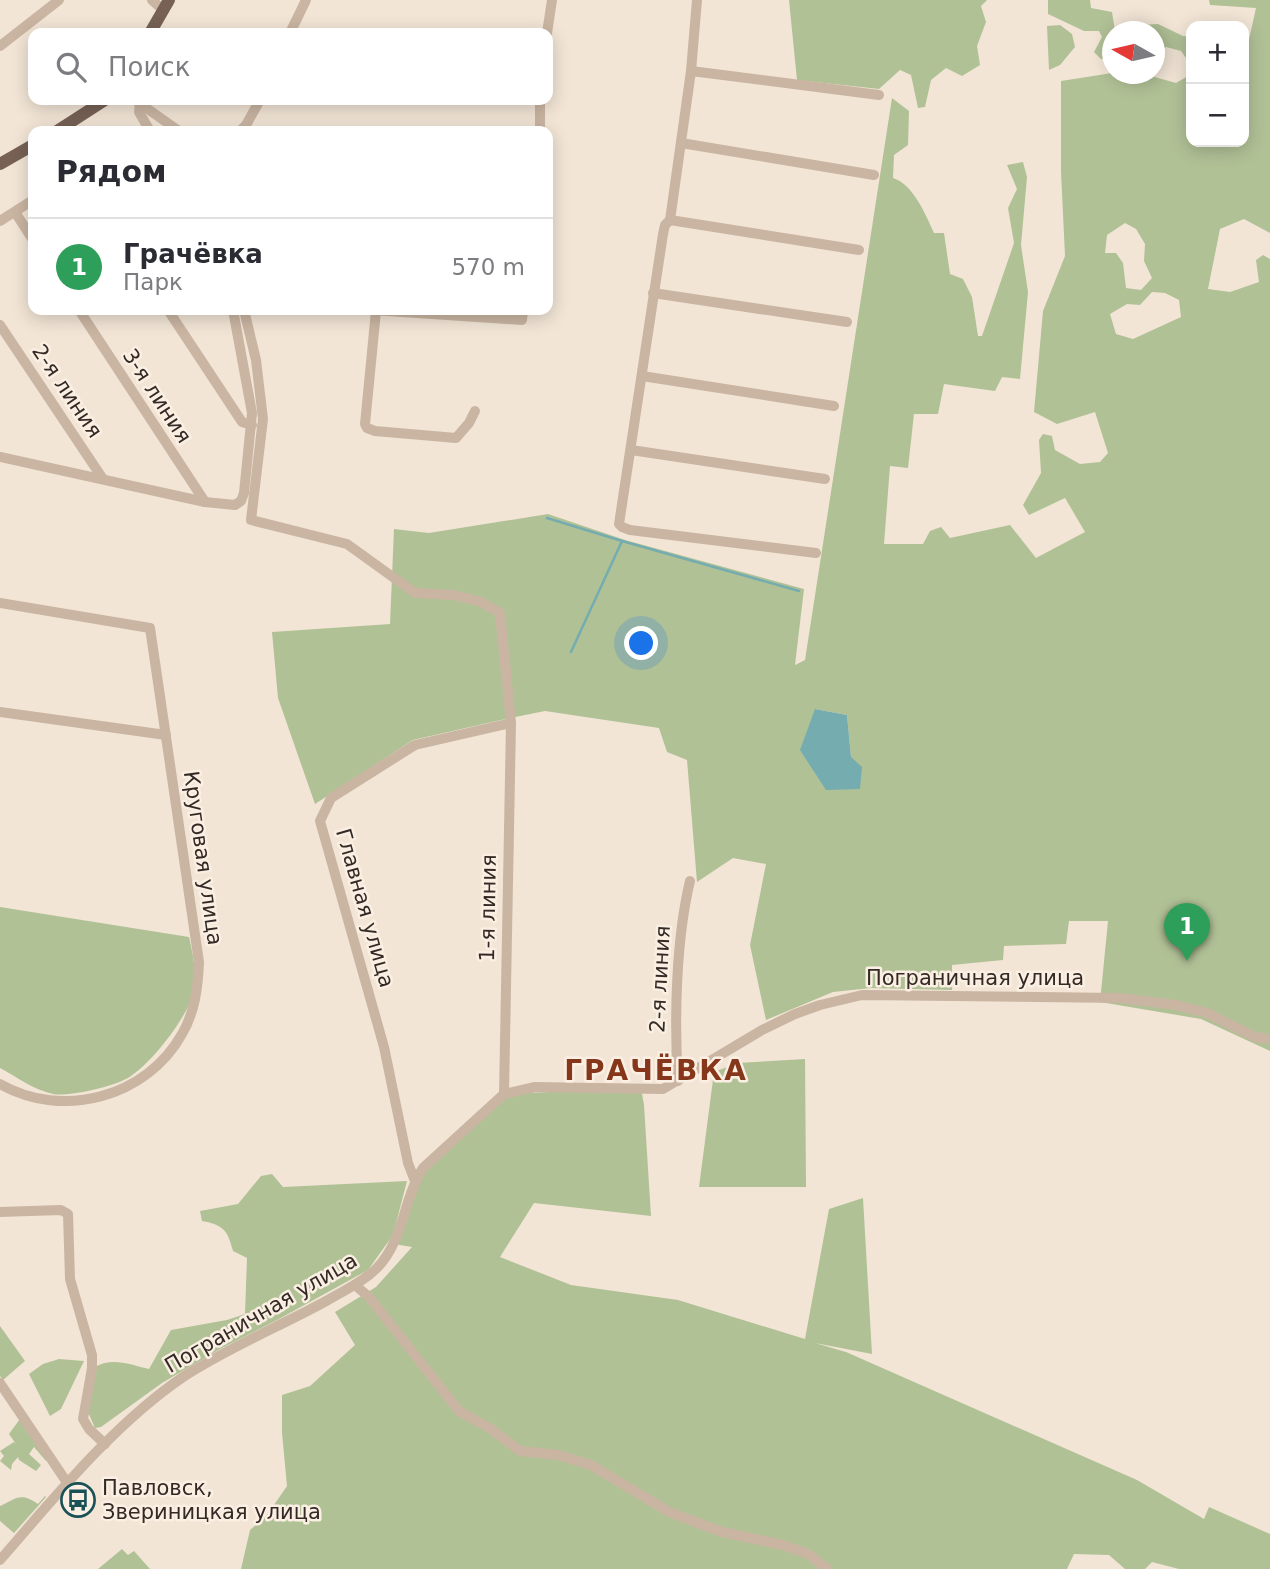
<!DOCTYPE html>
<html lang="ru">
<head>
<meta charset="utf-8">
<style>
  :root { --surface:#fff; --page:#f7f7f7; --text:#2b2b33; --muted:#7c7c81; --line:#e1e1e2; --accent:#195157 }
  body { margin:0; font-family:"DejaVu Sans",sans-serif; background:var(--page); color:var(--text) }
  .controls { position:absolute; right:21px; top:21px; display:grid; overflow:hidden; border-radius:14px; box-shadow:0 4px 18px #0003 }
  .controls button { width:63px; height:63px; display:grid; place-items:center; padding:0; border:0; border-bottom:2px solid var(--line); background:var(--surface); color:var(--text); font:35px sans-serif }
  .compass { position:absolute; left:1102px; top:21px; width:63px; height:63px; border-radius:50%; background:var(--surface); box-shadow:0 4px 18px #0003; rotate:278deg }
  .you { position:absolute; left:642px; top:644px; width:24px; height:24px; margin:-18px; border:5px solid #fff; border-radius:50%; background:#1a73e8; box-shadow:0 0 0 10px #1a73e833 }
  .badge { display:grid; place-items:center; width:46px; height:46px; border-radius:50%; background:var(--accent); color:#fff; font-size:23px; font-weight:700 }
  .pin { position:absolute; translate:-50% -58px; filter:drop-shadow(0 2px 4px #0008) }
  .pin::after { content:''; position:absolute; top:37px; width:24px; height:21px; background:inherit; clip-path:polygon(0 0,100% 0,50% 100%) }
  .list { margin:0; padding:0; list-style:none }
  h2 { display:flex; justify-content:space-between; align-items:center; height:91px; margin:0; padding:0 28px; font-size:30px }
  h2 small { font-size:23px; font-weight:400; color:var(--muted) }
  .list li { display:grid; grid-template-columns:46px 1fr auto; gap:21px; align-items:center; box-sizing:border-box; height:98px; padding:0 28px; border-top:2px solid var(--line) }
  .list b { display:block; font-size:26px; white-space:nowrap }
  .list p { margin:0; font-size:23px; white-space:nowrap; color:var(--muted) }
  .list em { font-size:23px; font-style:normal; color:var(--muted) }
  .icon { flex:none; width:38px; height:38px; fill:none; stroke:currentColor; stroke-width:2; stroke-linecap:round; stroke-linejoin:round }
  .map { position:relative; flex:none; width:1270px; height:1569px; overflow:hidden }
  .search { position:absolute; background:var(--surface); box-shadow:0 4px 18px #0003; left:28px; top:28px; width:525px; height:77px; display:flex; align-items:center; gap:18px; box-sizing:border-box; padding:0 24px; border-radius:14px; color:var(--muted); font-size:26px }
  .panel { position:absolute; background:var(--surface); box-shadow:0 4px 18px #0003; left:28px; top:126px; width:525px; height:189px; border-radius:14px }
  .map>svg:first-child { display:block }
  .green { fill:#b1c196; fill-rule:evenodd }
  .water { fill:#74acb0 }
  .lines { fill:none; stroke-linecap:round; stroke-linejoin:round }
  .stream { stroke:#74acb0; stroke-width:2.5 }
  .minor { stroke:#cab5a2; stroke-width:10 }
  .major { stroke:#776155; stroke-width:12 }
  .labels { text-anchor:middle; stroke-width:5; stroke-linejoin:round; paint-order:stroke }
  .street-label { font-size:21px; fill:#342a25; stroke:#faefe2 }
  .poi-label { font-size:21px; fill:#342a25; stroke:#faefe2; text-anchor:start }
  .district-label { font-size:28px; font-weight:bold; letter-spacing:2px; fill:#86361a; stroke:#faefe2 }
</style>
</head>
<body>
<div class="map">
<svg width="1270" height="1569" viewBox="0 0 1270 1569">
  <rect width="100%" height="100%" fill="#f2e5d6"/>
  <g class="green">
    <polygon points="789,0 987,0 981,6 986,22 977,46 980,65 962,76 946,68 931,80 925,107 918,108 911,75 900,70 879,89 797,80"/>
    <polygon points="1048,0 1090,0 1091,8 1112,12 1115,31 1112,32 1112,60 1101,59 1094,52 1102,37 1099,31 1084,31 1048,14"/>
    <path d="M1209 0H1270V233L1244 219 1220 229 1208 289 1230 292 1259 282 1256 260 1263 255 1270 259V1051L1201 1019 1100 1002 1108 921H1069L1066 944 1004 946 1003 960 952 965V990L871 988 833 992 766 1020 750 945 766 864 733 858 697 882 687 760 667 752 659 728 545 711 501 720 413 740 315 804 278 698 272 632 390 624 394 529 429 533 548 514 625 540 804 589 795 665 805 660 892 98 909 111 908 145 894 155 893 178C913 184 926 215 934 233H944L950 274 963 279 972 297 978 336H982L1014 243 1008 208 1017 189 1007 165 1023 162 1027 177 1021 245 1028 292 1020 379 1002 377 995 391 944 384 938 414H914L908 468 890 466 884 544H923L930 531 941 527 950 538 1010 525 1036 558 1085 532 1065 498 1029 515 1023 505 1041 473 1039 440 1043 434 1052 436 1055 450 1080 464 1100 462 1108 453 1095 412 1057 424 1034 412 1043 311 1065 256 1061 172V81L1112 73 1144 74 1176 83 1188 76 1191 65 1181 51 1166 47 1155 52 1154 32 1135 31 1140 25 1158 24 1183 36 1191 37V142H1244V44H1248L1256 8 1210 5ZM1125 223 1136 229 1145 244 1144 261 1152 278 1141 290 1126 288 1123 263 1116 253H1105L1107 235ZM1152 292 1165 293 1179 300 1181 317 1133 339 1116 334 1110 314 1127 304 1140 305ZM815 709 847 715 851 757Z"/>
    <polygon points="1060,25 1072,34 1075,47 1060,65 1049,70 1047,26"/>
    <path d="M0 907 189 937C193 955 198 976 193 995 185 1020 152 1062 131 1076 117 1086 70 1097 53 1094 34 1090 17 1077 0 1068Z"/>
    <polygon points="805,1059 806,1187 699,1187 714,1072 738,1063"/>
    <polygon points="641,1088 644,1105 651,1216 534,1203 500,1257 571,1285 678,1300 805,1339 829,1209 863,1198 872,1354 815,1343 846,1352 1137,1480 1204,1519 1209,1507 1270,1534 1270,1569 1179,1569 1152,1562 1145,1569 1125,1569 1109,1555 1074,1554 1067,1569 241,1569 250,1530 267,1515 287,1486 282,1433 282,1395 310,1386 355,1345 335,1312 376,1287 412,1247 394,1244 415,1181 504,1094"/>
    <path d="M272 1174 283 1187 407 1181 393 1235 368 1270 279 1319 220 1349 162 1383 101 1427 95 1428 88 1412 97 1366C112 1357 133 1365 149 1369L171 1330 227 1320 245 1314 247 1258 233 1251C228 1231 224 1225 202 1221L200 1211 238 1204 261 1176Z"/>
    <polygon points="0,1326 25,1361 3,1380 0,1376"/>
    <polygon points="59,1359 84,1361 61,1409 50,1416 29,1374 43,1364"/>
    <polygon points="20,1419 47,1458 46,1461 34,1447 29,1454 41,1465 36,1471 19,1460 18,1457 12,1464 11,1470 0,1461 4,1456 0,1451 14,1442 16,1444 9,1434"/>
    <path d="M45 1496 46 1497 14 1533 0 1521V1506C15 1500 19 1491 38 1504Z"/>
    <polygon points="122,1549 128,1555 134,1551 150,1569 98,1569"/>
  </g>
  <polygon class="water" points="815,709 847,715 851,757 862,767 860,789 826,790 800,750"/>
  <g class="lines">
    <g class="stream">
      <polyline points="547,518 622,541"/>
      <polyline points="571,652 622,541 799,591"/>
    </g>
    <g class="minor">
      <polyline points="152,0 163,10"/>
      <polyline points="697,0 691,71 670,220 665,225 663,234 619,524 622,527 630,530 816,553"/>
      <polyline points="290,33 306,0"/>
      <polyline points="547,33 552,0"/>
      <polyline points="0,46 59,0"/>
      <polyline points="691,71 879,95"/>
      <polyline points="135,100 179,131"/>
      <polyline points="140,104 139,112 150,131"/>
      <polyline points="240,131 246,125 260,100"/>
      <polyline points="540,131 540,100"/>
      <polyline points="681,143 874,175"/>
      <polyline points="15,212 33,240"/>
      <polyline points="670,220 859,250"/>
      <polyline points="0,221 33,200"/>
      <polyline points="653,293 847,322"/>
      <polyline points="79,310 205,502"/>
      <polyline points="168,310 242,422 252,425"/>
      <polyline points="244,310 256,360 263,419 251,520 347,544 415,593 454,595 481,602 500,613 511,723 504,1094"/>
      <polyline points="372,310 522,320 523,310"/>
      <polyline points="376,311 365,424 367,428 375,431 456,438 469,423 475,411"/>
      <polyline points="0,325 103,479"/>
      <polyline points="642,376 834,406"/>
      <polyline points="631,450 825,479"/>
      <polyline points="0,457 205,502 235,505 241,501 244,493 252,413 233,310"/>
      <path d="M0 603 150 628 199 962C198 987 195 1012 182 1034 147 1097 63 1120 0 1084"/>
      <polyline points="0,712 166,735"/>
      <path d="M678 1081C674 1020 676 939 690 881"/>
      <polyline points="415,1181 408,1163 384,1047 320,821 331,798 415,745 511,723"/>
      <polyline points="0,1212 61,1210 68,1214 70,1279 92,1355 92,1368 83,1419 89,1429 105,1444"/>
      <polyline points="355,1285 369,1297 459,1411 491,1429 520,1451 558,1455 591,1465 669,1512 722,1532 783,1545 808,1554 827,1569"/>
      <polyline points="0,1383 68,1484"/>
      <path d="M0 1560C55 1497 114 1424 183 1377 229 1347 281 1326 328 1300 345 1290 363 1282 377 1268 404 1240 403 1199 423 1168L504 1094 535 1087 663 1089 762 1030 795 1014 820 1005 862 995 1120 998 1176 1005 1207 1013 1255 1037 1270 1039"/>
    </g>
    <g class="major">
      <polyline points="150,33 169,0"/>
      <polyline points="57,131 105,100"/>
      <polyline points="0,164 33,145"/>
    </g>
  </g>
  <defs>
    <g id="bus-ring" transform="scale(1.75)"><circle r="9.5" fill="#faefe2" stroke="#195157" stroke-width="1.5"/><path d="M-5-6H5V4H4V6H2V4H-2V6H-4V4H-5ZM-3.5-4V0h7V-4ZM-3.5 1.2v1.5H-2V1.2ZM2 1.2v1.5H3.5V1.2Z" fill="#195157"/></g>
  </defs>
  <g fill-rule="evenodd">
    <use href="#bus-ring" x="78" y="1500"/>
  </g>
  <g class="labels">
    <g class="street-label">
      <text transform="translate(67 391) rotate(56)" y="7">2-я линия</text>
      <text transform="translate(157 396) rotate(57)" y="7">3-я линия</text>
      <text transform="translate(203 858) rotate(82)" y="7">Круговая улица</text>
      <text transform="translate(365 908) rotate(74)" y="7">Главная улица</text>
      <text transform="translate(488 908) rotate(-89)" y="7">1-я линия</text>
      <text x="975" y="985">Пограничная улица</text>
      <text transform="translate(660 979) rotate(-87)" y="7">2-я линия</text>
      <text transform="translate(261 1313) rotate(-30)" y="7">Пограничная улица</text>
    </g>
    <g class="poi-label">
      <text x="102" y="1495">Павловск,<tspan x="102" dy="24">Звериницкая улица</tspan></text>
    </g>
    <g class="district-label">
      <text x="656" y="1080">ГРАЧЁВКА</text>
    </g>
  </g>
</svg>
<div class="controls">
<button>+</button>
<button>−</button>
</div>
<svg class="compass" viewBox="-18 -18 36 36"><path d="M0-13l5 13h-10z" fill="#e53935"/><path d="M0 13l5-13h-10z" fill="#7c7c81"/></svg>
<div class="you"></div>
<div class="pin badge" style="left:1187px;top:961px;background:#2e9e5b">1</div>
<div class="search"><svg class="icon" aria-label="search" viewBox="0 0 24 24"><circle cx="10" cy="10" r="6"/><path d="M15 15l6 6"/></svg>Поиск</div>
<section class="panel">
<h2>Рядом<small></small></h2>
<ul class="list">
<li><span class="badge" style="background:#2e9e5b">1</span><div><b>Грачёвка</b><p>Парк</p></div><em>570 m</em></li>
</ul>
</section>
</div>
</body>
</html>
